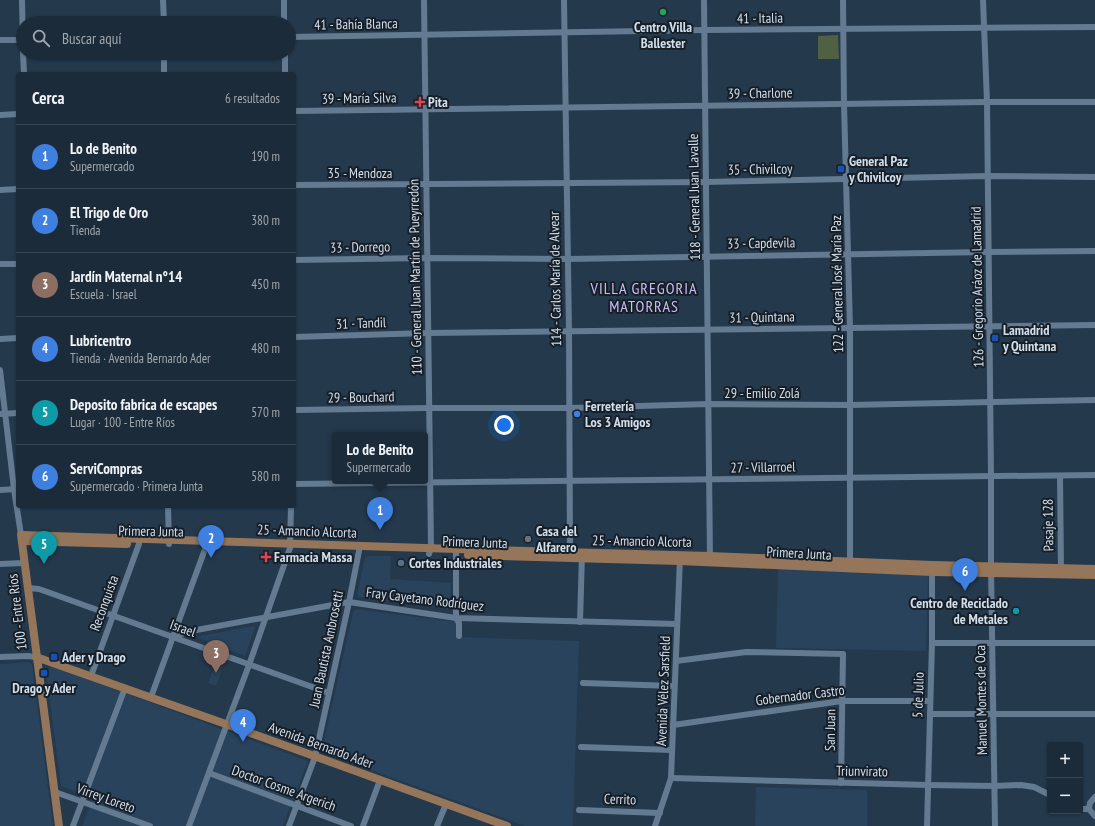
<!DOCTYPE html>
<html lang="es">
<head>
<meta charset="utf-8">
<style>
  :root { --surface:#1b2b39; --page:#283744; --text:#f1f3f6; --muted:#a0a7ae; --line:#394753; --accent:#1a73e8 }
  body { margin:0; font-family:"PT Sans Narrow",sans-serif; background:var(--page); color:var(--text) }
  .controls { position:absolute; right:12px; bottom:12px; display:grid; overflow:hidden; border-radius:4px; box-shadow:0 1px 3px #0004 }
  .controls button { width:36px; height:36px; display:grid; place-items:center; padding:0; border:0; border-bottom:1px solid var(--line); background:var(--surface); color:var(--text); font:20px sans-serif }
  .you { position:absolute; left:504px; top:425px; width:14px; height:14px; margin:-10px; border:3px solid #fff; border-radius:50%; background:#1a73e8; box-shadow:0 0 0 6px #1a73e833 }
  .badge { display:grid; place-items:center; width:26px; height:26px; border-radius:50%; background:var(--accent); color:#fff; font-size:13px; font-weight:700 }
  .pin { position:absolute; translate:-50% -33px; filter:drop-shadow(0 1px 2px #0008) }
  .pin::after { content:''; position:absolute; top:21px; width:14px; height:12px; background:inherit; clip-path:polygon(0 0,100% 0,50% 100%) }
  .popup { position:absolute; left:332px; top:432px; width:96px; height:52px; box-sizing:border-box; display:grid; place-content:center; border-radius:4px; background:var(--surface); filter:drop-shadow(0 1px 3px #0005); font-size:13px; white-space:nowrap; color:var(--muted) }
  .popup b { font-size:15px; color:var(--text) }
  .popup::after { content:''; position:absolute; left:50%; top:100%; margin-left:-8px; border:8px solid transparent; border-top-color:var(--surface) }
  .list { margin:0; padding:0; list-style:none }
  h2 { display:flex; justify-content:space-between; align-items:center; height:52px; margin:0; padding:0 16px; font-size:17px }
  h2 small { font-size:13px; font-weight:400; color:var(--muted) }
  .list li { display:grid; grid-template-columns:26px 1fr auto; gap:12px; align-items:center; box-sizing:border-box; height:64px; padding:0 16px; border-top:1px solid var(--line) }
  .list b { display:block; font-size:15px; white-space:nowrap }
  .list p { margin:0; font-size:13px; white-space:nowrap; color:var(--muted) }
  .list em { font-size:13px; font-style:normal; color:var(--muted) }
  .icon { flex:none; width:22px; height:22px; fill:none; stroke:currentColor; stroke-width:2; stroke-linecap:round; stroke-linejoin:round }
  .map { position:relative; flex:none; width:1095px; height:826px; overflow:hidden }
  .search { position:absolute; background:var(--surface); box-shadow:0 1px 3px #0004; left:16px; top:16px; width:280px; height:44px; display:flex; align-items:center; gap:10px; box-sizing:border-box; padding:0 14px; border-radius:22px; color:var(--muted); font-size:15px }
  .panel { position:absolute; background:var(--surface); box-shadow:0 1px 3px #0004; left:16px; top:72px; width:280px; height:436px; border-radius:4px }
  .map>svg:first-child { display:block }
  .built { fill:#28435b }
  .green { fill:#506042 }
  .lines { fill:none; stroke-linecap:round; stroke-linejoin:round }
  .minor { stroke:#637a90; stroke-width:6 }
  .major { stroke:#95765a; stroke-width:8 }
  .leisure-dot { fill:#2e9e5b; stroke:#161f28; stroke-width:1.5 }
  .health-dot { fill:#e0444e; stroke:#161f28; stroke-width:1.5 }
  .transit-dot { fill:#1a4fb4; stroke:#161f28; stroke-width:1.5 }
  .shop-dot { fill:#3f7fe0; stroke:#161f28; stroke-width:1.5 }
  .worship-dot { fill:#6b7280; stroke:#161f28; stroke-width:1.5 }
  .service-dot { fill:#5c6f8a; stroke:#161f28; stroke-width:1.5 }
  .culture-dot { fill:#0f9aa8; stroke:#161f28; stroke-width:1.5 }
  .labels { text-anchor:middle; stroke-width:4; stroke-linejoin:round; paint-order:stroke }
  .street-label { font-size:14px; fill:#d1deeb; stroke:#161f28 }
  .poi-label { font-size:14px; font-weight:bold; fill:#d1deeb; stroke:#161f28; text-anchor:start }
  .quarter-label { font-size:16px; letter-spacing:1px; fill:#ccbdf6; stroke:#161f28 }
</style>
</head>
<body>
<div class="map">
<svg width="1095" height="826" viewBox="0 0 1095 826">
  <rect width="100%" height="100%" fill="#24394c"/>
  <g class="built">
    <polygon points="368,556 391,556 390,579 451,583 450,606 448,609 359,597 357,594 365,558"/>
    <polygon points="778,569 925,573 928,576 926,651 776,648"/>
    <polygon points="356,609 456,622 456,637 579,641 573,826 525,826 324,753 322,750 353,612"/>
    <polygon points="253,626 255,628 245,656 196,637"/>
    <polygon points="217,659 225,662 216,686 208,683"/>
    <polygon points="29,662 32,665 53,826 0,826 0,664"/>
    <polygon points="52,666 308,761 283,826 82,826 93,798 61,786 46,671"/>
    <polygon points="756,787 867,790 867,826 755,826"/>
  </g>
  <polygon class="green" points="838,35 839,59 818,59 818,36"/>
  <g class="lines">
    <g class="minor">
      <polyline points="22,0 23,49"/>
      <polyline points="163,0 164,23"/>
      <polyline points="284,0 284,23"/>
      <polyline points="424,0 431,548 429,554"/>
      <polyline points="564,0 569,331 570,556"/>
      <polyline points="704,0 710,560"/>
      <polyline points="843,0 844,104 850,328 850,564"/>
      <polyline points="983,0 987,102 991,476 991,567 995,826"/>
      <polyline points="289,37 704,30 1095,27"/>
      <polyline points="0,40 23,40"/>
      <polyline points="23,53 24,74"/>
      <polyline points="164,53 164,74"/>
      <polyline points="285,53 285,74"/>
      <polyline points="294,111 987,102 1095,102"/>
      <polyline points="0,115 18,114"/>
      <polyline points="294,185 706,182 988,176 1095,177"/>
      <polyline points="0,190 18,189"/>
      <polyline points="294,260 427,258 567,259 988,252 1095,251"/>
      <polyline points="0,264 18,264"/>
      <polyline points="294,337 428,333 1095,325"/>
      <polyline points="0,339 18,338"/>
      <polyline points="0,370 14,489 21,535"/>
      <polyline points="294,410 428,408 569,408 708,404 850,405 1095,400"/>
      <polyline points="0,414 18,413"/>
      <polyline points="1060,476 1061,571"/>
      <polyline points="294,484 1095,475"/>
      <polyline points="0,490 18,489"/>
      <polyline points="168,506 169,544"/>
      <polyline points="456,549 456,618 459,623 459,636"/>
      <polyline points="0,564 24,563"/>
      <polyline points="28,588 39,589 329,693"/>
      <polyline points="580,622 582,554"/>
      <polyline points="173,637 191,631 349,602 456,618 677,624"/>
      <polyline points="932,643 1095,643"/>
      <polyline points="0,657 28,656 36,657"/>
      <polyline points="676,661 746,652 843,654 841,783"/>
      <polyline points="91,676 139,544 139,539"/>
      <polyline points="583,683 674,686"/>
      <polyline points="151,697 208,541"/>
      <polyline points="930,714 1095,714"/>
      <polyline points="673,725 842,701 930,701"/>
      <polyline points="581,747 672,750"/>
      <polyline points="209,773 351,826"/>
      <polyline points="671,778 928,785 994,786 1021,785 1034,787 1050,795"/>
      <polyline points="55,792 150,826"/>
      <polyline points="1095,797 1090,803 1089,809 1095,816"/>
      <polyline points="1080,809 1089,809"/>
      <polyline points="579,810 660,813"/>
      <polyline points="73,826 125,688"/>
      <polyline points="189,826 249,665 290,548 291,506"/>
      <polyline points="289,826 315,757 349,602 360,546"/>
      <polyline points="363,826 380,780"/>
      <polyline points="437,826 446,804"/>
      <polyline points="655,826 671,778 680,558"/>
      <polyline points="927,826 932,643 932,568"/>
    </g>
    <g class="major">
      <polyline points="22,541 127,544"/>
      <polyline points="468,555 680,561 932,572 1095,575"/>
      <polyline points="36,657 237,728 507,826"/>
      <polyline points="59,826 21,535 456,549 710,556 932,565 1095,569"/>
    </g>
  </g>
  <circle class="leisure-dot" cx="663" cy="12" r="4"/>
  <g class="health-dot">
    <path d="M418 96h4v4h4v4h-4v4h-4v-4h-4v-4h4z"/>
    <path d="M264 551h4v4h4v4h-4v4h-4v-4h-4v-4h4z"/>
  </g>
  <g class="transit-dot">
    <rect x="837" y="165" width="8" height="8" rx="2"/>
    <rect x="991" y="334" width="8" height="8" rx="2"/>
    <rect x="50" y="653" width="8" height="8" rx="2"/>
    <rect x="40" y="669" width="8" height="8" rx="2"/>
  </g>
  <circle class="shop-dot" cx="577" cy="414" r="4"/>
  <circle class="worship-dot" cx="528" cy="539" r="4"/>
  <circle class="service-dot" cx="401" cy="563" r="4"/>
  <circle class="culture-dot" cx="1016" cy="611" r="4"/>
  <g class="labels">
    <g class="street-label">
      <text transform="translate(760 18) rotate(-1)" y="5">41 - Italia</text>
      <text transform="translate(356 24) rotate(-1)" y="5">41 - Bahía Blanca</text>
      <text transform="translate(760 93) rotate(-1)" y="5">39 - Charlone</text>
      <text transform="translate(359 98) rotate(-1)" y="5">39 - María Silva</text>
      <text transform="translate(760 169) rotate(-1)" y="5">35 - Chivilcoy</text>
      <text x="360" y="178">35 - Mendoza</text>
      <text transform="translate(694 197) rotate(-91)" y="5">118 - General Juan Lavalle</text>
      <text transform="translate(761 243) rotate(-1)" y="5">33 - Capdevila</text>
      <text transform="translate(360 247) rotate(-1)" y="5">33 - Dorrego</text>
      <text transform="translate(415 277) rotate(-91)" y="5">110 - General Juan Martín de Pueyrredón</text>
      <text transform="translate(555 279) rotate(-91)" y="5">114 - Carlos María de Alvear</text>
      <text transform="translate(837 284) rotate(-91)" y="5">122 - General José María Paz</text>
      <text transform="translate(977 287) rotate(-91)" y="5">126 - Gregorio Aráoz de Lamadrid</text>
      <text transform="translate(762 317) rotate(-1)" y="5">31 - Quintana</text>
      <text transform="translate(361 323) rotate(-2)" y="5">31 - Tandil</text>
      <text x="762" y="398">29 - Emilio Zolá</text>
      <text transform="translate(361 397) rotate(-1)" y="5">29 - Bouchard</text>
      <text transform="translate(763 467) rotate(-1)" y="5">27 - Villarroel</text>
      <text transform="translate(1048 525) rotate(-91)" y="5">Pasaje 128</text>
      <text transform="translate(151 531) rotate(1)" y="5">Primera Junta</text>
      <text transform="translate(307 531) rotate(2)" y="5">25 - Amancio Alcorta</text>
      <text transform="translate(642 541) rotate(1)" y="5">25 - Amancio Alcorta</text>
      <text transform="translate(475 542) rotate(2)" y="5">Primera Junta</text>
      <text transform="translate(799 553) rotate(3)" y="5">Primera Junta</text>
      <text transform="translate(425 599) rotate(7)" y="5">Fray Cayetano Rodríguez</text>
      <text transform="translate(104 603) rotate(-70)" y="5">Reconquista</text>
      <text transform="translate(17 612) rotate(-97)" y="5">100 - Entre Ríos</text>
      <text transform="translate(183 628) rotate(20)" y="5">Israel</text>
      <text transform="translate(326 649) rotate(-78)" y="5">Juan Bautista Ambrosetti</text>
      <text transform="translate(663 691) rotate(-88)" y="5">Avenida Vélez Sarsfield</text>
      <text transform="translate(800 695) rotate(-7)" y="5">Gobernador Castro</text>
      <text transform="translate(918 695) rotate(-88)" y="5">5 de Julio</text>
      <text transform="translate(981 700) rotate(-91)" y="5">Manuel Montes de Oca</text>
      <text transform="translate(830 730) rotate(-89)" y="5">San Juan</text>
      <text transform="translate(321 745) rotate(20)" y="5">Avenida Bernardo Ader</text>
      <text transform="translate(862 771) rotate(1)" y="5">Triunvirato</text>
      <text transform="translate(284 788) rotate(20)" y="5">Doctor Cosme Argerich</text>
      <text transform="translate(106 798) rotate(20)" y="5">Virrey Loreto</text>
      <text transform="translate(620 799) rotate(2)" y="5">Cerrito</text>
    </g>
    <g class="poi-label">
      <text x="663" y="32" text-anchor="middle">Centro Villa<tspan x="663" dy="16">Ballester</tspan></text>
      <text x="428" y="107">Pita</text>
      <text x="849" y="166">General Paz<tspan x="849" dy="16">y Chivilcoy</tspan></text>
      <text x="1003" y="335">Lamadrid<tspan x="1003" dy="16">y Quintana</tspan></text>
      <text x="585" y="411">Ferretería<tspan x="585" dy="16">Los 3 Amigos</tspan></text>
      <text x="536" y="536">Casa del<tspan x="536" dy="16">Alfarero</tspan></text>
      <text x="274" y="562">Farmacia Massa</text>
      <text x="409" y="568">Cortes Industriales</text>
      <text x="1008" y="608" text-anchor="end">Centro de Reciclado<tspan x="1008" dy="16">de Metales</tspan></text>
      <text x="62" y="662">Ader y Drago</text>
      <text x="44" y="693" text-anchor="middle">Drago y Ader</text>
    </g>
    <g class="quarter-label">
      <text x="644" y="294">VILLA GREGORIA<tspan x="644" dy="18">MATORRAS</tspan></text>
    </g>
  </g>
</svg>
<div class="controls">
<button>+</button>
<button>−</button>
</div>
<div class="you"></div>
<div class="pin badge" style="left:380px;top:530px;background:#3f7fe0">1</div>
<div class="popup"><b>Lo de Benito</b>Supermercado</div>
<div class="pin badge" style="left:211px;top:558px;background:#3f7fe0">2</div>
<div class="pin badge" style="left:216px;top:673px;background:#8d6e63">3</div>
<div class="pin badge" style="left:243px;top:742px;background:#3f7fe0">4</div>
<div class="pin badge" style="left:44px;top:564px;background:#0f9aa8">5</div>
<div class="pin badge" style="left:965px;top:591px;background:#3f7fe0">6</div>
<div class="search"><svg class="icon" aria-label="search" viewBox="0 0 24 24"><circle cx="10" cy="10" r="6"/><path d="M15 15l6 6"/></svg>Buscar aquí</div>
<section class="panel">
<h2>Cerca<small>6 resultados</small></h2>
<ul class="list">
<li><span class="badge" style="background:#3f7fe0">1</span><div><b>Lo de Benito</b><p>Supermercado</p></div><em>190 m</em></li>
<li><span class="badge" style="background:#3f7fe0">2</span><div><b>El Trigo de Oro</b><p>Tienda</p></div><em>380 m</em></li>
<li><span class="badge" style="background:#8d6e63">3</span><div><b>Jardín Maternal n°14</b><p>Escuela · Israel</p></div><em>450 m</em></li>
<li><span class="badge" style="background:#3f7fe0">4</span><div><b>Lubricentro</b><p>Tienda · Avenida Bernardo Ader</p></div><em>480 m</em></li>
<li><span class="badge" style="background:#0f9aa8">5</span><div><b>Deposito fabrica de escapes</b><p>Lugar · 100 - Entre Ríos</p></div><em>570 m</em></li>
<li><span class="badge" style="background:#3f7fe0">6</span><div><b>ServiCompras</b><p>Supermercado · Primera Junta</p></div><em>580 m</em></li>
</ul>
</section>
</div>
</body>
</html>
